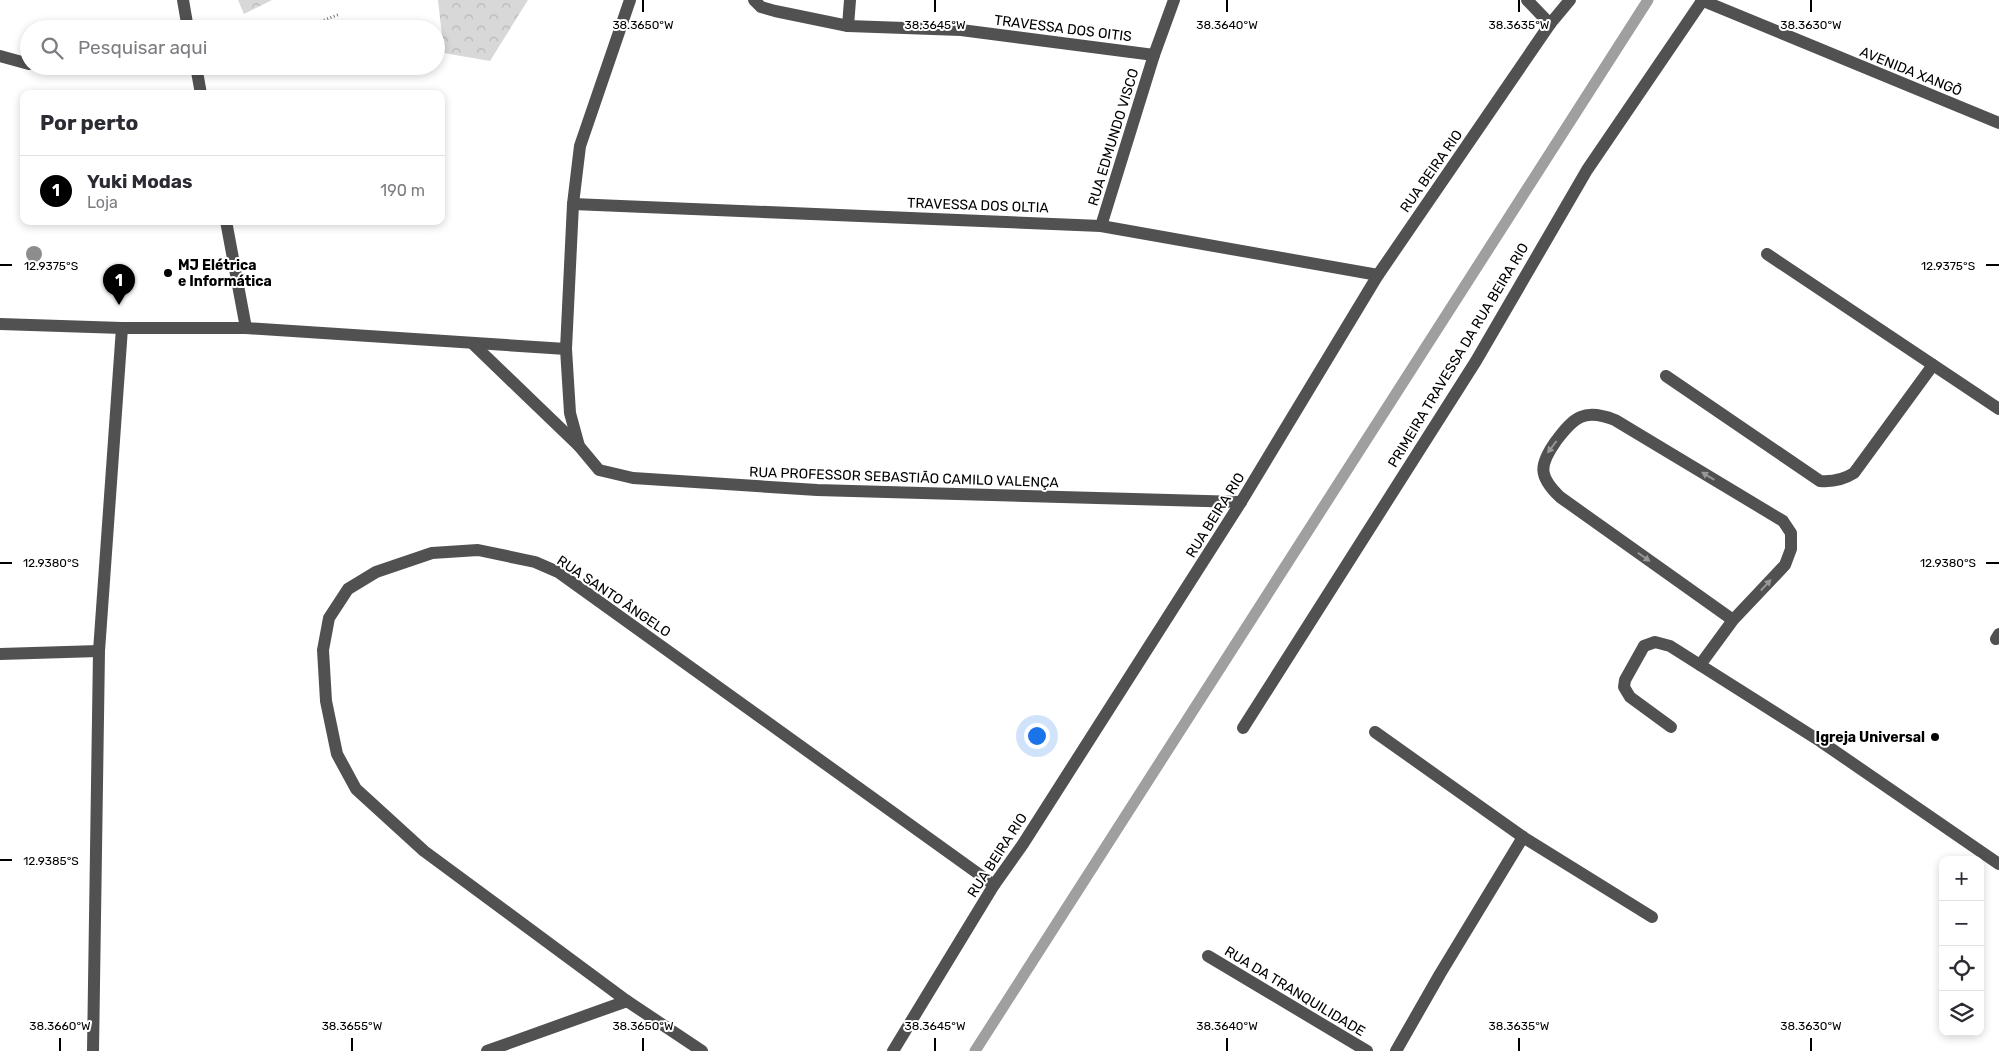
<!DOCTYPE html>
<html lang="pt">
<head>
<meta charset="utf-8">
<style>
  :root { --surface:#fff; --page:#f2f2f3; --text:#2b2b33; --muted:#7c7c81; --line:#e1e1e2; --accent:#000 }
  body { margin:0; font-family:Rubik,sans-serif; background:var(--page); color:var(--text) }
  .controls { position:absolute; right:15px; bottom:15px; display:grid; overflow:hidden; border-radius:10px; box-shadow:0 2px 8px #0003 }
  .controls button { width:45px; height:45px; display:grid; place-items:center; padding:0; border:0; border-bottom:1px solid var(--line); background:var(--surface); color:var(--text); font:25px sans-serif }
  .you { position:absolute; left:1036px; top:735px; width:18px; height:18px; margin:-12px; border:4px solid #fff; border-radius:50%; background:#1a73e8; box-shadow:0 0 0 8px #1a73e833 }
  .badge { display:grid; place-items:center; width:32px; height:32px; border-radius:50%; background:var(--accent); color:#fff; font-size:16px; font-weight:700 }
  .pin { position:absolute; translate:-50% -41px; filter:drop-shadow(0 1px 2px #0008) }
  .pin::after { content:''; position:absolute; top:26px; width:18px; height:15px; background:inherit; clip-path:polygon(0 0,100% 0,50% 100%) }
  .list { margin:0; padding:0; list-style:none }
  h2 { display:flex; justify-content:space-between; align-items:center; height:65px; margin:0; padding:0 20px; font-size:21px }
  h2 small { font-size:16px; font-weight:400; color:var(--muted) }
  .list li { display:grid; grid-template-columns:32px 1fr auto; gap:15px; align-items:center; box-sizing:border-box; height:70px; padding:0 20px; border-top:1px solid var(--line) }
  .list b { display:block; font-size:19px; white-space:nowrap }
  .list p { margin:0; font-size:16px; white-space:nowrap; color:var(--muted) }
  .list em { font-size:16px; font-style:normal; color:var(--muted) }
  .icon { flex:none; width:28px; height:28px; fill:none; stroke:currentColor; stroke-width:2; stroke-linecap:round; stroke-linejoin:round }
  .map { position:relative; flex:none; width:1999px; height:1051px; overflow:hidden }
  .search { position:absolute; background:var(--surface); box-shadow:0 2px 8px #0003; left:20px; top:20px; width:425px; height:55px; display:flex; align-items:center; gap:12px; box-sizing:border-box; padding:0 18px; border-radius:28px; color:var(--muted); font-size:19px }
  .panel { position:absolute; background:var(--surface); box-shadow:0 2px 8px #0003; left:20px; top:90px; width:425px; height:135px; border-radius:10px }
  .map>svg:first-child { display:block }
  .forest { fill:url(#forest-crowns) }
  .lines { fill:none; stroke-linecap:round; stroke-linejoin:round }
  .stream { stroke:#9f9f9f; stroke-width:11 }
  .path { stroke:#737373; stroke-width:3; stroke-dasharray:1 2.5; stroke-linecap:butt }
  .minor { stroke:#515151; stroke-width:12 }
  .tree { fill:#8d8d8d }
  .oneway { fill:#979797 }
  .ticks { fill:none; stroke:#000; stroke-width:2 }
  .poi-dot { fill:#000; stroke:#fff; stroke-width:2 }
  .labels { text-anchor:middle; stroke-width:4; stroke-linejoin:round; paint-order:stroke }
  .street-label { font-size:14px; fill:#000; stroke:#fff }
  .poi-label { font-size:14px; font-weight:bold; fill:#000; stroke:#fff; text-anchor:start }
  .ticks-label { font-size:12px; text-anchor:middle; fill:#000; stroke:#fff; stroke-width:4; stroke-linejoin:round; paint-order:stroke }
</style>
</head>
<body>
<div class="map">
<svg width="1999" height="1051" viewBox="0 0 1999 1051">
  <defs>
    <pattern id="forest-crowns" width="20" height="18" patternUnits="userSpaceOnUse" patternTransform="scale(1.25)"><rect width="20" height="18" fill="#d8d8d8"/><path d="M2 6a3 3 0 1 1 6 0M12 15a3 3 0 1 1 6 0" fill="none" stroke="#b8b8b8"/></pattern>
  </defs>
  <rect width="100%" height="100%" fill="#fff"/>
  <g class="forest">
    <polygon points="238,0 272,0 244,14"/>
    <polygon points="438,0 528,0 490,61 444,53"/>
  </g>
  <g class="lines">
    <polyline class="stream" points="975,1051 1648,0"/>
    <polyline class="path" points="301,29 340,14"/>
    <g class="minor">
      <polyline points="183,0 188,29"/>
      <polyline points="754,0 761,7 775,11 848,26 961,30 1154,55"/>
      <polyline points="1527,0 1550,24"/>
      <polyline points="1701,0 1999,123"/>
      <polyline points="848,26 850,0"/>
      <polyline points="0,56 29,64"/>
      <polyline points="39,66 196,68"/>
      <polyline points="196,66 201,94"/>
      <polyline points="573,204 1101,226 1378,275"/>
      <polyline points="226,221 246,328"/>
      <polyline points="1101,226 1154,55 1174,0"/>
      <polyline points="1767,254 1999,409"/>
      <polyline points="0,324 122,328 246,328 566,349 570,413 579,446 599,470 633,478 817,490 1241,502"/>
      <polyline points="472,343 579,446"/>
      <polyline points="566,349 573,204 580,146 630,0"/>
      <path d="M1666 376 1820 481C1833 482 1843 480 1854 473L1933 365"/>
      <path d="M1733 620 1560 497C1538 476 1539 465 1556 441 1574 417 1584 408 1615 420L1783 521 1791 533V549L1785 565 1733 620 1700 665 1820 741 1999 864"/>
      <polyline points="1996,639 1999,634"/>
      <polyline points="0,654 99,651"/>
      <polyline points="1671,727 1630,697 1624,687 1625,680 1644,646 1655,642 1670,646 1700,665"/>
      <polyline points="1243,728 1476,361 1587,170 1702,1"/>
      <polyline points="1375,732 1523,837 1652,917"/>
      <polyline points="1208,956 1367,1051"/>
      <polyline points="93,1051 99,651 122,328"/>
      <polyline points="487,1051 627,1001"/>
      <polyline points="702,1051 627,1001 424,851 356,789 337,754 326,701 323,650 329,618 348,589 376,572 432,553 478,550 535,562 558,572 994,885"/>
      <polyline points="893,1051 994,885 1023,844 1241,502 1378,275 1550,24 1570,0"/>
      <polyline points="1396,1051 1440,974 1523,837"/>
    </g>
  </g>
  <circle class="tree" cx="34" cy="254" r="8"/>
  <defs><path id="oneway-solid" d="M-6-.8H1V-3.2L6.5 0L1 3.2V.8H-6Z" transform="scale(1.25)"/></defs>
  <g class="oneway">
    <use href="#oneway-solid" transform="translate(1552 447) rotate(127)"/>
    <use href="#oneway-solid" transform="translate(1708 476) rotate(-149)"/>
    <use href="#oneway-solid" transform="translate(1644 557) rotate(35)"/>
    <use href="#oneway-solid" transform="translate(1766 585) rotate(-47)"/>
  </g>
  <path class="ticks" d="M643 0V12M935 0V12M1227 0V12M1519 0V12M1811 0V12M0 265H12M1986 265H1999M0 563H12M1986 563H1999M0 860H12M60 1038V1051M352 1038V1051M643 1038V1051M935 1038V1051M1227 1038V1051M1519 1038V1051M1811 1038V1051"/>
  <g class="poi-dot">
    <circle cx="168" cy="273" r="5"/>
    <circle cx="1935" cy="737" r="5"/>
  </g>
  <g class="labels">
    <g class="street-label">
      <text transform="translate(1063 28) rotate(7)" y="5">TRAVESSA DOS OITIS</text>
      <text transform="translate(1911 71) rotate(22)" y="5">AVENIDA XANGÕ</text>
      <text transform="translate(1113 137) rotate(-73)" y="5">RUA EDMUNDO VISCO</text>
      <text transform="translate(1431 171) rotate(-55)" y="5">RUA BEIRA RIO</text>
      <text transform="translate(978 205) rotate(2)" y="5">TRAVESSA DOS OLTIA</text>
      <text transform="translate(1458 355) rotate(-59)" y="5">PRIMEIRA TRAVESSA DA RUA BEIRA RIO</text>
      <text transform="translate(904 477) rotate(2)" y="5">RUA PROFESSOR SEBASTIÃO CAMILO VALENÇA</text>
      <text transform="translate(1215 515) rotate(-58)" y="5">RUA BEIRA RIO</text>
      <text transform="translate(614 596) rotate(34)" y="5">RUA SANTO ÂNGELO</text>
      <text transform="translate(997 855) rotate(-57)" y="5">RUA BEIRA RIO</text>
      <text transform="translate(1295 991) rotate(31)" y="5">RUA DA TRANQUILIDADE</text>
    </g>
    <g class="poi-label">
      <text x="178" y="270">MJ Elétrica<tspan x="178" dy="16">e Informática</tspan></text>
      <text x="1925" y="742" text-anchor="end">Igreja Universal</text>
    </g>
  </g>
  <g class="ticks-label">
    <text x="643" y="29">38.3650°W</text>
    <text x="935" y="29">38.3645°W</text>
    <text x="1227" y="29">38.3640°W</text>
    <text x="1519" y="29">38.3635°W</text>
    <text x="1811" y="29">38.3630°W</text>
    <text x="51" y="270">12.9375°S</text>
    <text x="1948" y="270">12.9375°S</text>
    <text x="51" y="567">12.9380°S</text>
    <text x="1948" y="567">12.9380°S</text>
    <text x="51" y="865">12.9385°S</text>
    <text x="60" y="1030">38.3660°W</text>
    <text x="352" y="1030">38.3655°W</text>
    <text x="643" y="1030">38.3650°W</text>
    <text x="935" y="1030">38.3645°W</text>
    <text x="1227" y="1030">38.3640°W</text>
    <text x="1519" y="1030">38.3635°W</text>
    <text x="1811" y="1030">38.3630°W</text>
  </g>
</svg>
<div class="controls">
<button>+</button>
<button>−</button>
<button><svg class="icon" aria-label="locate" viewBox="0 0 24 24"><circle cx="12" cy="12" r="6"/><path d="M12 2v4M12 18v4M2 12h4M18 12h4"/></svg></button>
<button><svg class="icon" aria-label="layers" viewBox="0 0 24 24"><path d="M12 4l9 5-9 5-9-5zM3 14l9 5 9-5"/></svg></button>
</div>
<div class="you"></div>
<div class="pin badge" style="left:119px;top:305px">1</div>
<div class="search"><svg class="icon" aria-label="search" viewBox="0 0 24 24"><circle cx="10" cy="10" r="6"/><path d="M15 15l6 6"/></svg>Pesquisar aqui</div>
<section class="panel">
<h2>Por perto<small></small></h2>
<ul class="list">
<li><span class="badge">1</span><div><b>Yuki Modas</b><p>Loja</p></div><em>190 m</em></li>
</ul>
</section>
</div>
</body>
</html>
